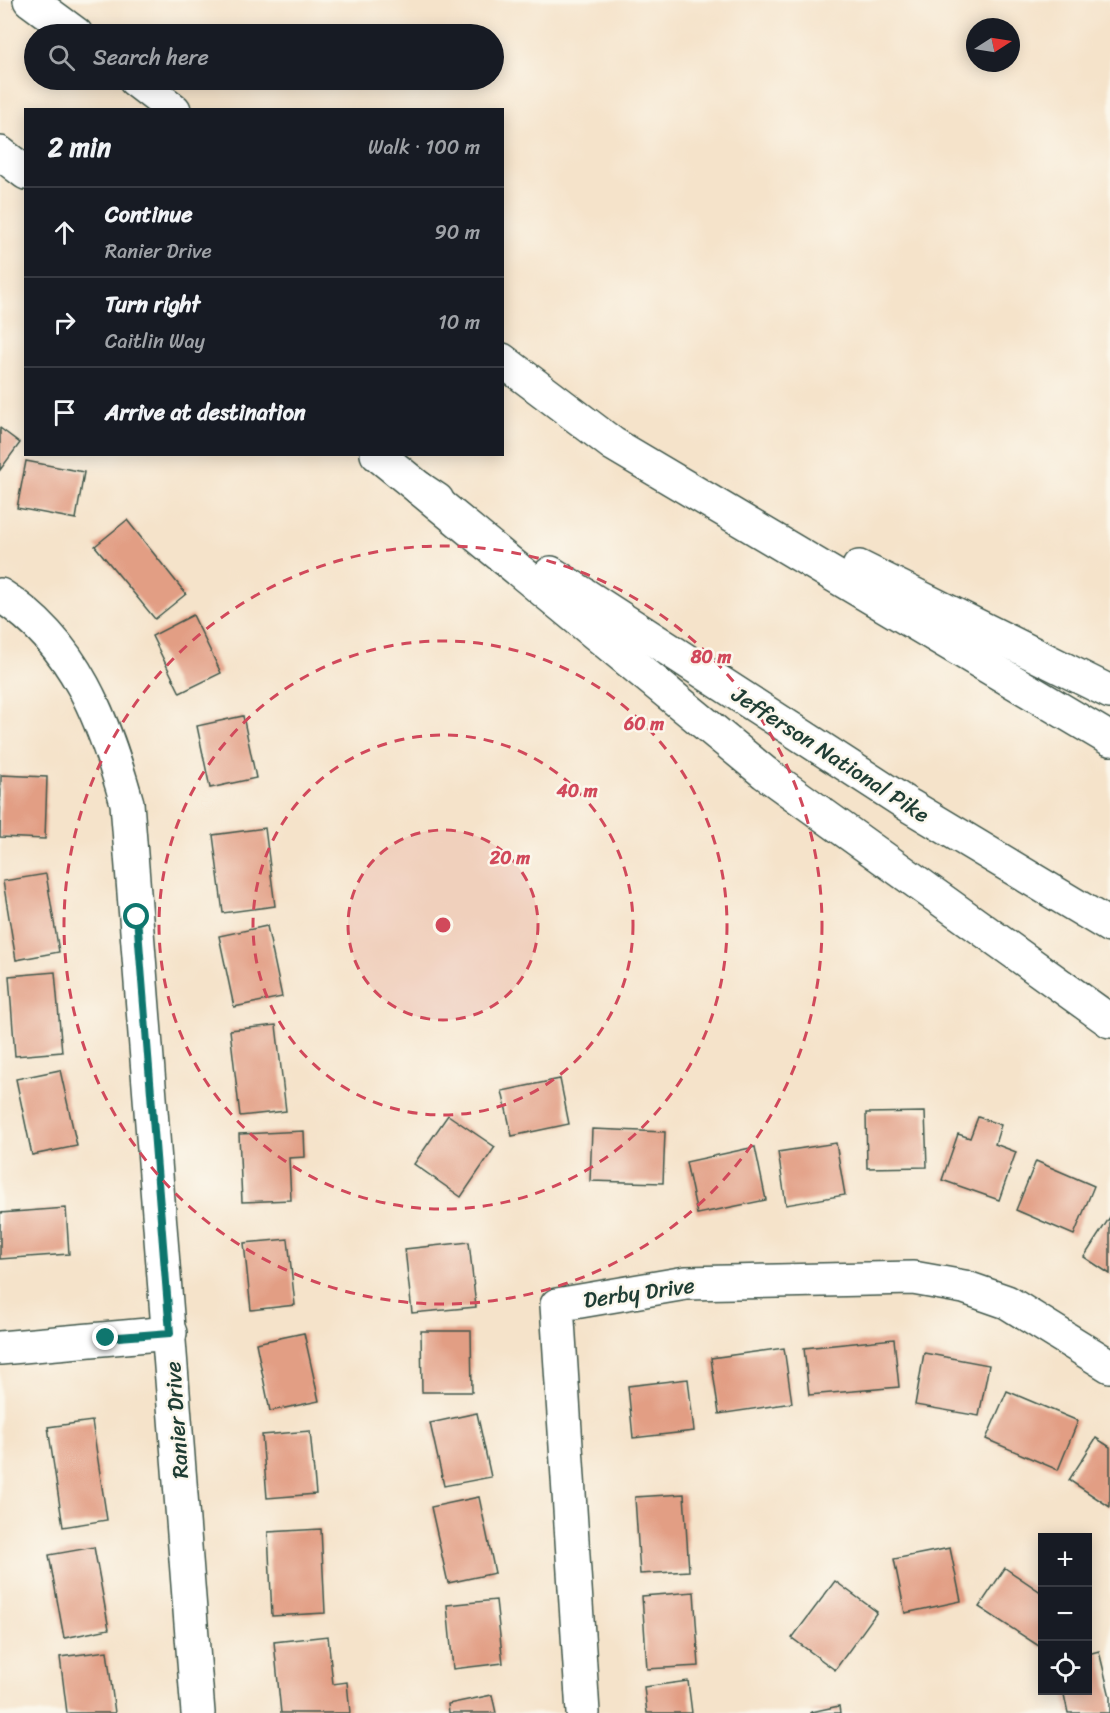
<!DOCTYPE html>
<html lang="en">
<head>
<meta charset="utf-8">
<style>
  :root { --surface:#171b24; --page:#20242c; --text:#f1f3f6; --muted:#9ea1a6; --line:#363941 }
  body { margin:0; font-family:Sriracha,sans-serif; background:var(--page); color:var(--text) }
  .controls { position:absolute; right:18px; bottom:18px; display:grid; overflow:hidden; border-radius:0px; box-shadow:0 3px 15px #0003 }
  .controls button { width:54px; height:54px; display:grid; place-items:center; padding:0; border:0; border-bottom:2px solid var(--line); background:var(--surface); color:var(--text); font:30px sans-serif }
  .compass { position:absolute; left:966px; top:18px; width:54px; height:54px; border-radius:50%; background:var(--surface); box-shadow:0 3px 15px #0003; rotate:78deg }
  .stop { position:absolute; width:18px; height:18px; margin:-14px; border:4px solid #0f766e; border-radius:50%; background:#fff }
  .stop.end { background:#0f766e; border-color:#fff; box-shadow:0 2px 6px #0008 }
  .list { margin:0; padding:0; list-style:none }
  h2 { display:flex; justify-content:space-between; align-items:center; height:78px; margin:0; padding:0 24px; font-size:26px }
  h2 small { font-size:20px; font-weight:400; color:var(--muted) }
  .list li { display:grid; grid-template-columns:39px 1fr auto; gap:18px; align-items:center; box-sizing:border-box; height:90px; padding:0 24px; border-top:2px solid var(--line) }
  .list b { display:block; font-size:22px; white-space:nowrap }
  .list p { margin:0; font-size:20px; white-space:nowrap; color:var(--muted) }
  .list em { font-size:20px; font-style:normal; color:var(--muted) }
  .icon { flex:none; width:33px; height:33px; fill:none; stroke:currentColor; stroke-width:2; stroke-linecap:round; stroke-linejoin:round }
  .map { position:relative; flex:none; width:1110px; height:1713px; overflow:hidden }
  .search { position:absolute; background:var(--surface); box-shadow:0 3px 15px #0003; left:24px; top:24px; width:480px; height:66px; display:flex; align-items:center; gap:15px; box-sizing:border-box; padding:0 21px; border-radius:33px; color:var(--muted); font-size:22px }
  .panel { position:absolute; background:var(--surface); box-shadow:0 3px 15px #0003; left:24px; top:108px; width:480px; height:348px; border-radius:0px }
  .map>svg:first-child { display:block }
  .building { fill:#e29e84 }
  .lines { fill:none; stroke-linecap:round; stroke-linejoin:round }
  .minor-casing { stroke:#3f564a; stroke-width:36 }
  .highway-casing { stroke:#3f564a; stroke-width:36 }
  .minor { stroke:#fff; stroke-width:33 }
  .highway { stroke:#fff; stroke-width:33 }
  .route { stroke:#0f766e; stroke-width:8 }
  .ring { fill:none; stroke:#d1495b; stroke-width:3; stroke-dasharray:10 8 }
  .labels { text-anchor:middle; stroke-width:5; stroke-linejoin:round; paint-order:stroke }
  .street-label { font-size:22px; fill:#1f3d34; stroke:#fbf7ec }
  .centre { fill:#d1495b; stroke:#fbf7ec; stroke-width:3 }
  .ring-label { font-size:18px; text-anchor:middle; font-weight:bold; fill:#d1495b; stroke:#fbf7ec; stroke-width:5; stroke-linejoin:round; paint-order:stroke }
</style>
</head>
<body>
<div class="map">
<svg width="1110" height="1713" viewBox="0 0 1110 1713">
  <rect width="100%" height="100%" fill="#fbf7ec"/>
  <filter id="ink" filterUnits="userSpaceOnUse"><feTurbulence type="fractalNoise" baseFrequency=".0167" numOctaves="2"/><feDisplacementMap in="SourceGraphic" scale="12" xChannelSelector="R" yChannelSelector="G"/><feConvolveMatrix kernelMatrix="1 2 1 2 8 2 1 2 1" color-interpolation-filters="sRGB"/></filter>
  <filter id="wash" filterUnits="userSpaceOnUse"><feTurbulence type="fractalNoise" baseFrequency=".008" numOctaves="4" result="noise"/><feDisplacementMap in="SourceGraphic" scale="24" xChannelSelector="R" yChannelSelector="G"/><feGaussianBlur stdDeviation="1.35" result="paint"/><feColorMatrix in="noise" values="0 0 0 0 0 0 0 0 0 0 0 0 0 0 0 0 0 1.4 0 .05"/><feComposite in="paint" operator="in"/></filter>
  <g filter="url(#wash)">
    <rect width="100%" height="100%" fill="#f5e3ca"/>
    <g id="blocks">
      <g class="building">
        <polygon points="0,428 20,443 0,470"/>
        <polygon points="26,461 84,472 76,519 17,508"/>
        <polygon points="127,520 186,594 155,619 95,546"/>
        <polygon points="193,615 221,673 180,693 152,636"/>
        <polygon points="243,716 256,778 210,788 197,726"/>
        <polygon points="1,775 47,777 45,839 0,837"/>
        <polygon points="265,828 275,906 223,913 213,835"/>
        <polygon points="46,874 59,952 16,960 3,881"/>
        <polygon points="267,926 282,997 234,1007 219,936"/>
        <polygon points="55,972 62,1052 15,1056 9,976"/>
        <polygon points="276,1025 286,1111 240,1116 230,1030"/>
        <polygon points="60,1070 77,1146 32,1155 16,1079"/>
        <polygon points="560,1079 569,1124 512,1136 502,1091"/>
        <polygon points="925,1112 927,1167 867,1168 866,1113"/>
        <polygon points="448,1115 495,1147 461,1197 414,1164"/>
        <polygon points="978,1117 1001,1125 995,1144 1016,1152 999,1200 942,1180 958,1134 970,1138"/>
        <polygon points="592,1129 665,1132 663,1183 590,1181"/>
        <polygon points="304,1131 305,1157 289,1158 291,1200 242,1202 239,1134"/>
        <polygon points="836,1143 845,1195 786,1205 778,1152"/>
        <polygon points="755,1147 766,1200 697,1214 686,1162"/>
        <polygon points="1036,1161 1094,1186 1074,1235 1016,1210"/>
        <polygon points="66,1208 69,1254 0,1259 0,1213"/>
        <polygon points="1110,1217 1110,1274 1084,1257"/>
        <polygon points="288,1239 295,1305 251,1310 244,1243"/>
        <polygon points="469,1242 476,1307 412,1313 405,1249"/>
        <polygon points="421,1331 471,1331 472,1392 422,1392"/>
        <polygon points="304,1333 319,1401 270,1411 256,1343"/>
        <polygon points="894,1339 899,1387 809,1395 804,1348"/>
        <polygon points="784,1348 792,1403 719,1414 711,1358"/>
        <polygon points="924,1353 989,1365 979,1416 915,1405"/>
        <polygon points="688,1379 694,1431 633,1438 628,1386"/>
        <polygon points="1007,1391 1078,1421 1058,1470 986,1439"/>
        <polygon points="477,1413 491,1477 444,1486 430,1423"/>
        <polygon points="92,1421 107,1520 63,1527 48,1427"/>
        <polygon points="310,1431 316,1494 267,1498 262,1435"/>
        <polygon points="1096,1438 1110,1447 1110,1507 1069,1480"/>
        <polygon points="684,1494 689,1571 640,1574 635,1497"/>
        <polygon points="479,1497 495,1573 448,1583 431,1507"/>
        <polygon points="321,1529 325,1613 272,1616 268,1532"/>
        <polygon points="94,1547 109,1629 64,1638 49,1555"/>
        <polygon points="950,1548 961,1601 905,1613 894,1559"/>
        <polygon points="1005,1568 1042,1593 1042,1648 979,1607"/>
        <polygon points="835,1581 877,1612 835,1670 792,1638"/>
        <polygon points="694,1592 699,1666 647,1669 642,1596"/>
        <polygon points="496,1600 503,1663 453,1669 447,1605"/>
        <polygon points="328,1636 333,1684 347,1682 350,1713 281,1713 274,1642"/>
        <polygon points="107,1651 115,1713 67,1713 60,1657"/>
        <polygon points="1099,1651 1110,1697 1110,1713 1068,1713 1063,1690 1088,1690 1088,1654"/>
        <polygon points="688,1681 692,1713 647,1713 644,1687"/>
        <polygon points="492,1695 496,1713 449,1713 448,1704"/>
        <polygon points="839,1706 840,1713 811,1713 811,1712"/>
      </g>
    </g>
  </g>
  <g filter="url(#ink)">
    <use href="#blocks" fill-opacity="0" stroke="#3f564a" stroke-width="1.5"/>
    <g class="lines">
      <g class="minor-casing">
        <g id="minor">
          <path d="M0 595C76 643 104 721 127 803L198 1713"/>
          <polyline points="0,1348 170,1333"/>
          <polyline points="583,1713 557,1305 686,1283 913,1278 964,1287 1007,1302 1110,1366"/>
        </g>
      </g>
      <g class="highway-casing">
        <g id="highway">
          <polyline points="30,0 76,34"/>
          <polyline points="135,80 174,110"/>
          <polyline points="0,153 26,173"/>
          <polyline points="502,360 613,444 1110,739"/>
          <polyline points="377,454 419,488 437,500"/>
          <polyline points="419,488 765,773 1110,1021"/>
          <polyline points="859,567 1110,692"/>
          <polyline points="551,573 910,806 1110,926"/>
        </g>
      </g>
      <use href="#minor" class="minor"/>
      <use href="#highway" class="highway"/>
    </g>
  </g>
  <g class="lines" filter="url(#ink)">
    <polyline class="route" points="106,1338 170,1333 137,917"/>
  </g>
  <circle cx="443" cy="925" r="95" fill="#d1495b" fill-opacity=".12"/>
  <g class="ring">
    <circle cx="443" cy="925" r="95"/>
    <circle cx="443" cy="925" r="190"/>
    <circle cx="443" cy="925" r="284"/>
    <circle cx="443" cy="925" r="379"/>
  </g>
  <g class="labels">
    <g class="street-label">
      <text transform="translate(831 754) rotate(33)" y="8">Jefferson National Pike</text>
      <text transform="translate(639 1292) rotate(-8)" y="8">Derby Drive</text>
      <text transform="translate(176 1420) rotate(-94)" y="8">Ranier Drive</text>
    </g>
  </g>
  <circle cx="443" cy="925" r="9" class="centre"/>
  <g class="ring-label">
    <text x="711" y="663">80 m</text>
    <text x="644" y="730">60 m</text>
    <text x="577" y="797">40 m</text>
    <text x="510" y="864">20 m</text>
  </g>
</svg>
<div class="controls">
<button>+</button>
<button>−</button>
<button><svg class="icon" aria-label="locate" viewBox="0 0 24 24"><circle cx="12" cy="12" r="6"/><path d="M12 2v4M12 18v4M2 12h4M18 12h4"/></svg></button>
</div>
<svg class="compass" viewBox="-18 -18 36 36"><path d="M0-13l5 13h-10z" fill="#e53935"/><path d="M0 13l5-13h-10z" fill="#9ea1a6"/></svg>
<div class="stop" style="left:137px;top:917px"></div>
<div class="stop end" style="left:106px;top:1338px"></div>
<div class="search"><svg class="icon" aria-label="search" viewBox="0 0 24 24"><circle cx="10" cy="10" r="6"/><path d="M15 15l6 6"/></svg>Search here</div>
<section class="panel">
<h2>2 min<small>Walk · 100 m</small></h2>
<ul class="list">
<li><svg class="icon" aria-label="ahead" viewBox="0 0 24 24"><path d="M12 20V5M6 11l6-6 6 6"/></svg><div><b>Continue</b><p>Ranier Drive</p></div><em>90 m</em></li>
<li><svg class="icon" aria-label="right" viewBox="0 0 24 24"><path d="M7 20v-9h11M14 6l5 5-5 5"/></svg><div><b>Turn right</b><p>Caitlin Way</p></div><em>10 m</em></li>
<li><svg class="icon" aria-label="arrive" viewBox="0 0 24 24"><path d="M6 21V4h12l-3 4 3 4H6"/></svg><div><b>Arrive at destination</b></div></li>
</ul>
</section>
</div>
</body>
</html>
